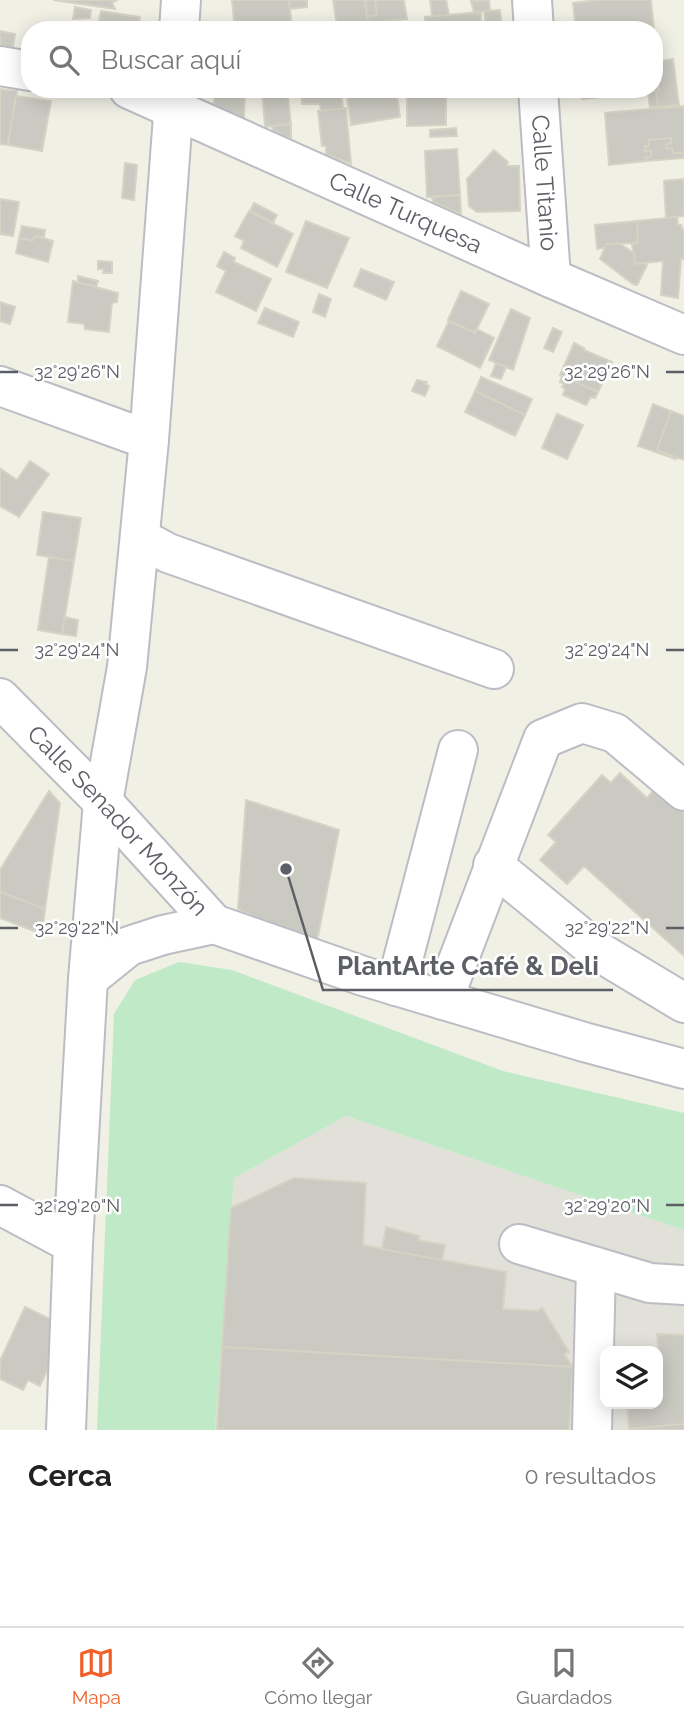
<!DOCTYPE html>
<html lang="es">
<head>
<meta charset="utf-8">
<style>
  :root { --surface:#fff; --page:#f6f6f6; --text:#222; --muted:#767676; --line:#e0e0e0; --accent:#f35f28 }
  body { margin:0; font-family:Raleway,sans-serif; background:var(--page); color:var(--text) }
  .controls { position:absolute; right:21px; bottom:21px; display:grid; overflow:hidden; border-radius:14px; box-shadow:0 4px 18px #0003 }
  .controls button { width:63px; height:63px; display:grid; place-items:center; padding:0; border:0; border-bottom:2px solid var(--line); background:var(--surface); color:var(--text); font:35px sans-serif }
  .list { margin:0; padding:0; list-style:none }
  h2 { display:flex; justify-content:space-between; align-items:center; height:91px; margin:0; padding:0 28px; font-size:30px }
  h2 small { font-size:23px; font-weight:400; color:var(--muted) }
  .icon { flex:none; width:38px; height:38px; fill:none; stroke:currentColor; stroke-width:2; stroke-linecap:round; stroke-linejoin:round }
  .map { position:relative; flex:none; width:684px; height:1430px; overflow:hidden }
  .search { position:absolute; background:var(--surface); box-shadow:0 4px 18px #0003; left:21px; right:21px; top:21px; height:77px; display:flex; align-items:center; gap:18px; box-sizing:border-box; padding:0 24px; border-radius:28px; color:var(--muted); font-size:26px }
  .sheet { height:196px; background:var(--surface) }
  nav { display:flex; justify-content:space-around; align-items:center; box-sizing:border-box; height:98px; border-top:2px solid var(--line); background:var(--surface); font-size:19px; color:var(--muted) }
  nav a { display:grid; justify-items:center; gap:4px }
  nav .on { color:var(--accent) }
  .map>svg:first-child { display:block }
  .industrial { fill:#e1e1d9; fill-rule:evenodd }
  .green { fill:#c0e9c8 }
  .building { fill:#cbcac2; stroke:#d5d3c3; stroke-width:2 }
  .lines { fill:none; stroke-linecap:round; stroke-linejoin:round }
  .minor-casing { stroke:#bcbdc4; stroke-width:42 }
  .minor { stroke:#fff; stroke-width:38 }
  .ticks { fill:none; stroke:#5d5f66; stroke-width:2.5 }
  .labels { text-anchor:middle; stroke-width:5; stroke-linejoin:round; paint-order:stroke }
  .street-label { font-size:24px; fill:#5d5f66; stroke:#fff }
  .ticks-label { font-size:18px; text-anchor:middle; fill:#5d5f66; stroke:#fff; stroke-width:5; stroke-linejoin:round; paint-order:stroke }
  .leader { fill:none; stroke:#5d5f66; stroke-width:2.5 }
  .callout-dot { fill:#5d5f66; stroke:#fff; stroke-width:2.5 }
  .callout-label { font-size:26px; text-anchor:middle; font-weight:bold; fill:#5d5f66; stroke:#fff; stroke-width:5; stroke-linejoin:round; paint-order:stroke }
</style>
</head>
<body>
<div class="map">
<svg width="684" height="1430" viewBox="0 0 684 1430">
  <rect width="100%" height="100%" fill="#f0f0e5"/>
  <path class="industrial" d="M346 1116 684 1230V1430H215L234 1178ZM605 1351H658V1404H605Z"/>
  <polygon class="green" points="179,962 232,970 503,1071 684,1113 684,1230 346,1116 234,1178 215,1430 97,1430 114,1014 135,980"/>
  <g class="building">
    <polygon points="53,0 117,0 112,3 115,9"/>
    <polygon points="232,0 289,0 292,28 235,30"/>
    <polygon points="289,0 307,0 307,7 290,9"/>
    <polygon points="333,0 365,0 368,23 337,26"/>
    <polygon points="365,0 375,0 377,15 367,16"/>
    <polygon points="375,0 404,0 407,19 368,23 367,16 377,15"/>
    <polygon points="430,0 446,0 449,15 432,16"/>
    <polygon points="489,0 490,11 474,12 471,1"/>
    <polygon points="597,0 651,0 654,30 576,30 573,3"/>
    <polygon points="75,7 91,10 90,18 73,19"/>
    <polygon points="500,10 502,26 486,27 484,11"/>
    <polygon points="101,11 140,17 138,30 97,30"/>
    <polygon points="481,12 481,30 425,30 425,17"/>
    <polygon points="0,31 15,34 12,54 0,52"/>
    <polygon points="654,37 659,91 582,99 581,89 654,89"/>
    <polygon points="673,59 679,105 658,107 656,91 659,91 656,62"/>
    <polygon points="0,89 17,91 8,145 0,144"/>
    <polygon points="215,89 245,89 244,119 214,106"/>
    <polygon points="262,89 287,89 291,124 265,127"/>
    <polygon points="301,89 341,89 343,109 321,111 320,104 302,104"/>
    <polygon points="346,89 396,89 400,117 351,125"/>
    <polygon points="656,91 658,107 650,107 648,92"/>
    <polygon points="407,94 446,94 446,125 407,126"/>
    <polygon points="16,96 51,101 42,151 8,145"/>
    <polygon points="684,106 684,158 684,153 673,153 672,148 666,149 666,144 671,143 671,138 649,140 649,146 645,146 645,151 651,150 651,157 646,157 646,161 609,165 605,113"/>
    <polygon points="346,108 351,164 326,154 326,146 322,146 318,111"/>
    <polygon points="291,124 291,139 273,131 272,126"/>
    <polygon points="456,128 457,136 430,137 430,130"/>
    <polygon points="671,138 671,143 666,144 666,149 672,148 673,153 684,153 684,158 646,161 646,157 651,157 651,150 645,151 645,146 649,146 649,140"/>
    <polygon points="457,149 460,195 427,197 425,151"/>
    <polygon points="494,150 508,162 507,166 519,166 520,211 477,212 469,206 467,179"/>
    <polygon points="125,163 137,165 134,200 122,198"/>
    <polygon points="684,179 684,216 666,218 664,181"/>
    <polygon points="460,195 461,214 433,202 432,197"/>
    <polygon points="0,199 19,202 13,236 0,234"/>
    <polygon points="254,203 277,215 273,223 250,211"/>
    <polygon points="249,211 293,234 277,267 241,248 244,241 235,236"/>
    <polygon points="677,217 678,225 681,225 684,232 684,259 681,259 678,298 661,295 663,261 635,264 632,244 638,243 637,221"/>
    <polygon points="306,221 349,238 327,288 286,272"/>
    <polygon points="637,221 638,243 606,244 607,247 597,249 595,225"/>
    <polygon points="22,226 45,230 44,237 36,236 32,241 19,238"/>
    <polygon points="36,236 53,241 48,262 16,253 19,238 32,241"/>
    <polygon points="606,244 620,244 634,253 635,264 644,263 647,265 637,285 633,284 600,259"/>
    <polygon points="224,252 235,258 234,262 271,279 256,311 216,292 226,271 217,266"/>
    <polygon points="98,261 112,262 112,273 103,273 104,269 98,269"/>
    <polygon points="361,269 394,282 386,300 354,286"/>
    <polygon points="78,276 98,281 96,287 78,282"/>
    <polygon points="73,281 118,293 117,302 112,303 109,332 85,329 84,324 68,322"/>
    <polygon points="461,291 489,304 475,333 448,320"/>
    <polygon points="319,294 331,299 325,317 313,312"/>
    <polygon points="0,302 15,307 10,324 0,321"/>
    <polygon points="265,308 299,322 293,337 258,323"/>
    <polygon points="511,309 530,318 513,370 489,360"/>
    <polygon points="449,321 475,333 477,329 494,338 480,368 437,346"/>
    <polygon points="553,328 562,332 553,352 544,348"/>
    <polygon points="574,343 584,348 584,350 612,362 598,392 560,375"/>
    <polygon points="496,363 506,367 501,379 491,376"/>
    <polygon points="562,376 598,392 595,398 591,397 586,405 563,395 565,389 562,387 564,384 560,382"/>
    <polygon points="481,377 532,399 525,415 475,391"/>
    <polygon points="417,380 427,382 425,384 429,386 425,396 412,391"/>
    <polygon points="475,391 525,415 515,436 465,412"/>
    <polygon points="653,404 671,411 657,450 676,457 676,459 638,446"/>
    <polygon points="671,411 684,416 684,460 657,450"/>
    <polygon points="557,414 583,425 567,459 542,448"/>
    <polygon points="30,461 49,474 19,517 0,506 0,472 1,469 17,480"/>
    <polygon points="43,512 81,518 74,561 37,555"/>
    <polygon points="49,557 74,561 62,634 38,630"/>
    <polygon points="65,617 78,620 76,636 62,634"/>
    <polygon points="620,773 647,798 662,781 684,801 684,956 584,866 567,884 540,860 556,842 548,835 602,775 611,783"/>
    <polygon points="49,791 60,803 45,909 0,892 0,870"/>
    <polygon points="246,800 339,830 316,946 238,909"/>
    <polygon points="0,892 45,909 42,934 0,918"/>
    <polygon points="294,1178 366,1183 363,1245 506,1272 503,1309 538,1311 542,1308 569,1352 564,1354 573,1367 222,1347 231,1208"/>
    <polygon points="386,1227 419,1236 418,1240 445,1245 442,1260 382,1249"/>
    <polygon points="25,1307 54,1321 63,1337 40,1386 28,1380 23,1390 0,1379 0,1361"/>
    <polygon points="657,1334 684,1335 684,1424 629,1429 627,1404 658,1404 658,1370 660,1370"/>
    <polygon points="222,1347 573,1367 569,1430 217,1430"/>
    <polygon points="684,1424 684,1430 629,1430 629,1429"/>
  </g>
  <g class="lines">
    <g class="minor-casing">
      <g id="minor">
        <polyline points="532,0 534,30"/>
        <polyline points="179,30 181,0"/>
        <polyline points="0,66 30,71"/>
        <path id="s1" d="M129 89 551 278 684 335"/>
        <path id="s2" d="M538 89 551 278"/>
        <polyline points="0,386 149,440"/>
        <polyline points="140,538 168,553 494,669"/>
        <path id="s3" d="M0 698 103 802 214 924 363 976 584 1042 684 1069"/>
        <polyline points="493,865 596,950 684,1003"/>
        <polyline points="88,979 129,946 163,935 214,924"/>
        <polyline points="396,986 458,750"/>
        <polyline points="443,1000 543,739 582,723 615,733 684,791"/>
        <polyline points="0,1205 73,1244"/>
        <polyline points="519,1244 650,1283 684,1285"/>
        <polyline points="66,1430 73,1244 88,979 103,802 127,667 149,440 175,89"/>
        <polyline points="592,1430 596,1267"/>
      </g>
    </g>
    <use href="#minor" class="minor"/>
  </g>
  <path class="ticks" d="M0 372H18M666 372H684M0 650H18M666 650H684M0 928H18M666 928H684M0 1205H18M666 1205H684"/>
  <g class="labels">
    <g class="street-label">
      <text dy="8" stroke="none"><textPath href="#s2" startOffset="94">Calle Titanio</textPath></text>
      <text dy="8" stroke="none"><textPath href="#s1" startOffset="303">Calle Turquesa</textPath></text>
      <text dy="8" stroke="none"><textPath href="#s3" startOffset="170">Calle Senador Monzón</textPath></text>
    </g>
  </g>
  <g class="ticks-label">
    <text x="77" y="378">32°29'26"N</text>
    <text x="607" y="378">32°29'26"N</text>
    <text x="77" y="656">32°29'24"N</text>
    <text x="607" y="656">32°29'24"N</text>
    <text x="77" y="934">32°29'22"N</text>
    <text x="607" y="934">32°29'22"N</text>
    <text x="77" y="1212">32°29'20"N</text>
    <text x="607" y="1212">32°29'20"N</text>
  </g>
  <path class="leader" d="M286 869L323 990H613"/>
  <circle class="callout-dot" cx="286" cy="869" r="7"/>
  <g class="callout-label">
    <text x="468" y="975">PlantArte Café &amp; Deli</text>
  </g>
</svg>
<div class="controls">
<button><svg class="icon" aria-label="layers" viewBox="0 0 24 24"><path d="M12 4l9 5-9 5-9-5zM3 14l9 5 9-5"/></svg></button>
</div>
<div class="search"><svg class="icon" aria-label="search" viewBox="0 0 24 24"><circle cx="10" cy="10" r="6"/><path d="M15 15l6 6"/></svg>Buscar aquí</div>
</div>
<section class="sheet">
<h2>Cerca<small>0 resultados</small></h2>
<ul class="list">
</ul>
</section>
<nav>
<a class="on"><svg class="icon" aria-label="map" viewBox="0 0 24 24"><path d="M3 6l6-2 6 2 6-2v14l-6 2-6-2-6 2zM9 4v14M15 6v14"/></svg>Mapa</a>
<a><svg class="icon" aria-label="directions" viewBox="0 0 24 24"><path d="M12 3l9 9-9 9-9-9zM9 14v-3h6M13 9l2 2-2 2"/></svg>Cómo llegar</a>
<a><svg class="icon" aria-label="saved" viewBox="0 0 24 24"><path d="M7 4h10v16l-5-4-5 4z"/></svg>Guardados</a>
</nav>
</body>
</html>
